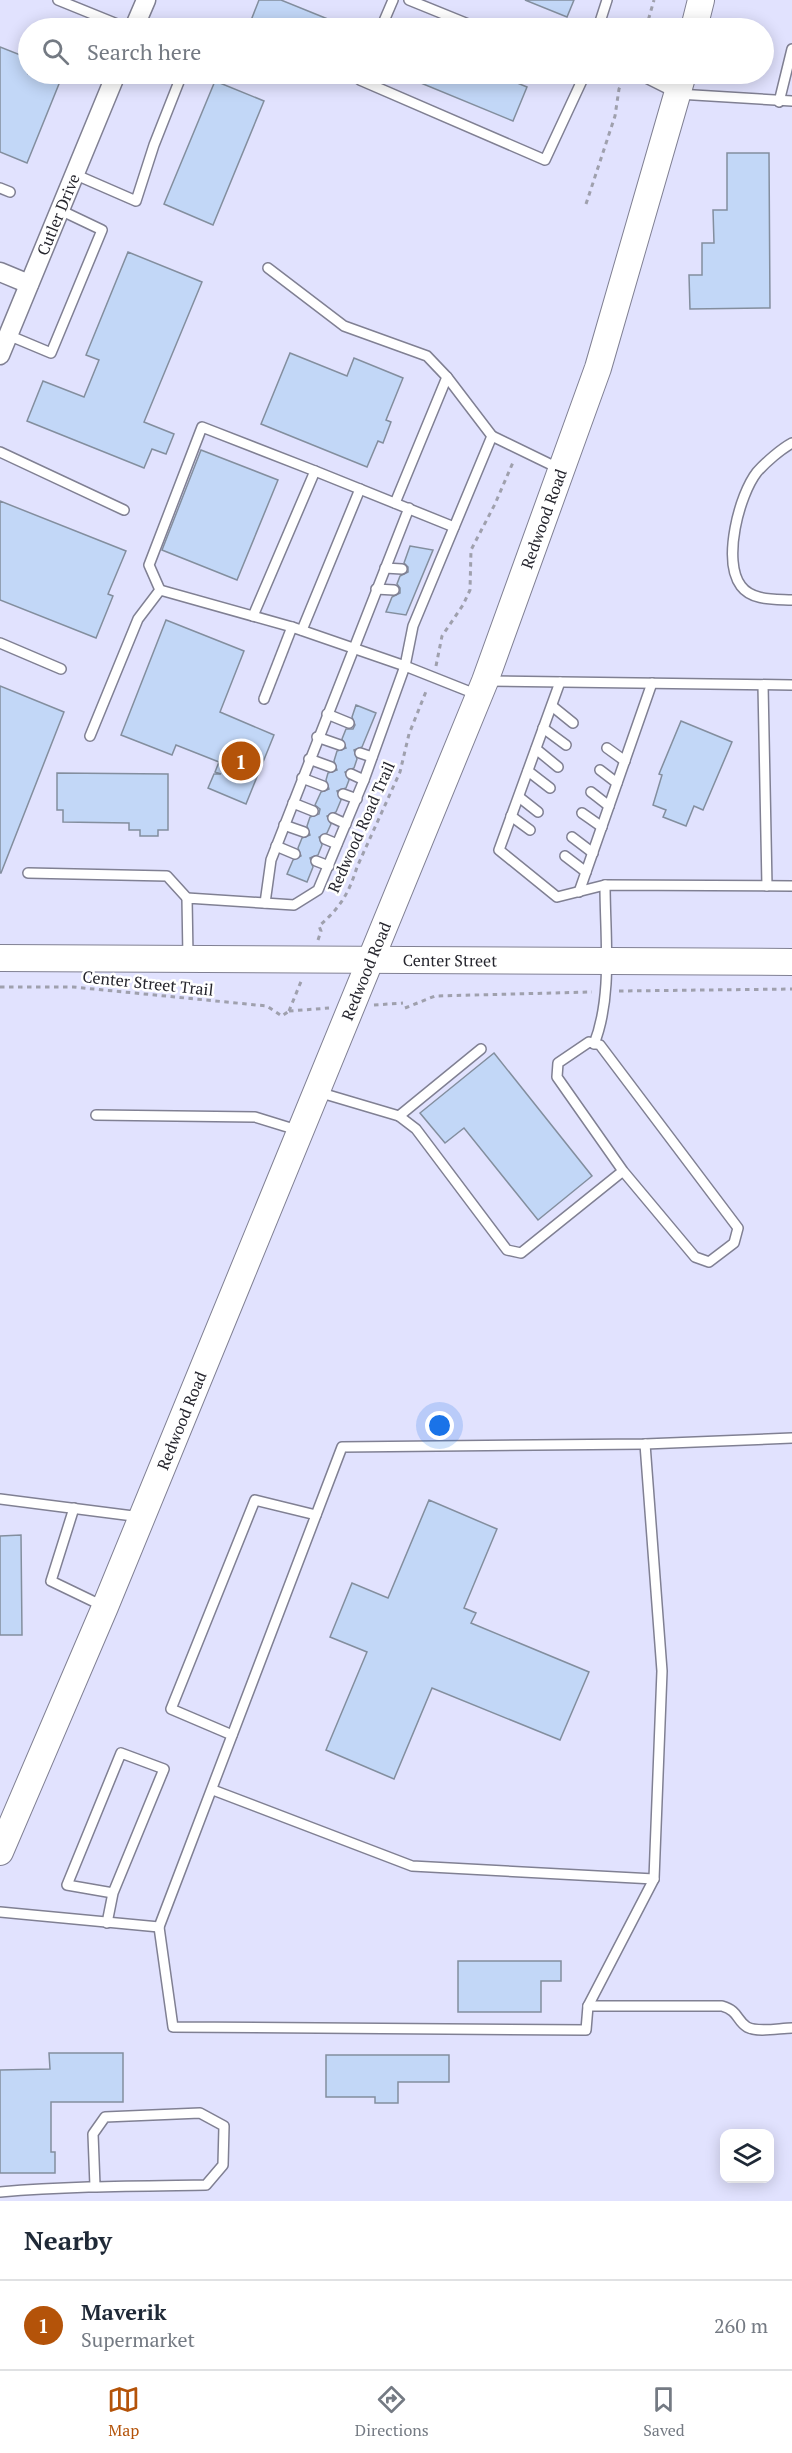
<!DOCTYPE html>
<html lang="en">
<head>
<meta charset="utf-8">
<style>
  :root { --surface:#fff; --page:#f6f6f7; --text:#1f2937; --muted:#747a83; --line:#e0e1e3; --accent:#b45309 }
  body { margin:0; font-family:"PT Serif",serif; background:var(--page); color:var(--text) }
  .controls { position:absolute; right:18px; bottom:18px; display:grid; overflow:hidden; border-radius:12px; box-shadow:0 3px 15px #0003 }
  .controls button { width:54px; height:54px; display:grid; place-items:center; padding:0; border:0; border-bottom:2px solid var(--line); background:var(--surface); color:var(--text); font:30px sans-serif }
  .you { position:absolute; left:440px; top:1426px; width:21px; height:21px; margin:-15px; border:4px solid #fff; border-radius:50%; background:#1a73e8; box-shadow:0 0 0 9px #1a73e833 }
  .badge { display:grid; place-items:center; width:39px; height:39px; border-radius:50%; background:var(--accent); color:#fff; font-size:20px; font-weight:700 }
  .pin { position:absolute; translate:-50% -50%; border:3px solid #fff; box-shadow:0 2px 6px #0006 }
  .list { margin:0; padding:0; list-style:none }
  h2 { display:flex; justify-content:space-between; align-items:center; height:78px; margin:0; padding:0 24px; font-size:26px }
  h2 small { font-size:20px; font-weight:400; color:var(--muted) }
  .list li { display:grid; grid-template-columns:39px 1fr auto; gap:18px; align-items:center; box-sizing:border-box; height:90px; padding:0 24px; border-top:2px solid var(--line) }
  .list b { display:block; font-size:22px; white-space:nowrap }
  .list p { margin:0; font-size:20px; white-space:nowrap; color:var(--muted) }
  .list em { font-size:20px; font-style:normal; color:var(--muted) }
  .icon { flex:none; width:33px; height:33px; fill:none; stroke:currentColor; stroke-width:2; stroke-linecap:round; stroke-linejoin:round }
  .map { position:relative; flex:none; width:792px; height:2201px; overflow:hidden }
  .search { position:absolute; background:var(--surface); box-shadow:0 3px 15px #0003; left:18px; right:18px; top:18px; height:66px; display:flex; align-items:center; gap:15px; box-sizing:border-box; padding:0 21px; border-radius:33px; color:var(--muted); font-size:22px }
  .sheet { height:168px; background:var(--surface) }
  nav { display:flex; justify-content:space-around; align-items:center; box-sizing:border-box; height:84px; border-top:2px solid var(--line); background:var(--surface); font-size:16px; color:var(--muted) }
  nav a { display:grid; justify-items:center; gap:3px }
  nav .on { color:var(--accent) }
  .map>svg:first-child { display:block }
  .built { fill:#e1e2fe; fill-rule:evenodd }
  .building { fill:#c2d7f7; stroke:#838e9e; stroke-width:1.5 }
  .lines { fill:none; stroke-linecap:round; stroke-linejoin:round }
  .lane-casing { stroke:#808093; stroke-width:12 }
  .street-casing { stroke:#808093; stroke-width:21 }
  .secondary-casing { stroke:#808093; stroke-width:28 }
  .path { stroke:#9fa0ad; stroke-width:3; stroke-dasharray:4.5 4.5; stroke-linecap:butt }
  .lane { stroke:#fff; stroke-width:9 }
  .street { stroke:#fff; stroke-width:18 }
  .secondary { stroke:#fff; stroke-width:26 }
  .labels { text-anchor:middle; stroke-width:5; stroke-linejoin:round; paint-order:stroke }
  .street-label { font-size:16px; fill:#26262e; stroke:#fff }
</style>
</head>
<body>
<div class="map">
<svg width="792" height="2201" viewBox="0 0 792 2201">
  <rect width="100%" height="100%" fill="#ecedfd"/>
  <path class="built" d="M0 0H792V2201H0ZM28 28H764V74H28ZM724 2134H770V2178H724Z"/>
  <g class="building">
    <polygon points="259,0 281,0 350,28 248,28"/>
    <polygon points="525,0 574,0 567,17"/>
    <polygon points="0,47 28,58 28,74 63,74 27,163 0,152"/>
    <polygon points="399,74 495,74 527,87 513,121"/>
    <polygon points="215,81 264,101 213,225 164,204"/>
    <polygon points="727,153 769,153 770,308 690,309 689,275 702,275 702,243 714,243 713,210 727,210"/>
    <polygon points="128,252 202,282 144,422 174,434 166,454 152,449 144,468 27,421 43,381 84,397 99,360 86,355"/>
    <polygon points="290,353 347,376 354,358 403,378 386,420 391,422 383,443 378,441 367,467 261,424"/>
    <polygon points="201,450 278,480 237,580 162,550"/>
    <polygon points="0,501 126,551 108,594 113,596 96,638 0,600"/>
    <polygon points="410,546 433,550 406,615 386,612 392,597 400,593 400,588 397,584 400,576 408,572 408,567 404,563"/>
    <polygon points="166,620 244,651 220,712 274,735 246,804 208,788 214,774 221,774 215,772 219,762 176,745 172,755 121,735"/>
    <polygon points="0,686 64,712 1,873 0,873"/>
    <polygon points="356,705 376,713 362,747 354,750 357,759 354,768 345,772 349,780 346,788 337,791 341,800 336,812 327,816 331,824 327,833 319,837 322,845 318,855 310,858 313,867 307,882 287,874 293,860 301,856 298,848 302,838 310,835 307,826 310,817 319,814 320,809 315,805 321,792 329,789 326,780 328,773 337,770 334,761 337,751 346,748 342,739 346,729 353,729 355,725 352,717"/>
    <polygon points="681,721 732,742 703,810 694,806 686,826 663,817 666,810 653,805 662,775 659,774"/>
    <polygon points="57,773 168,774 168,830 158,830 158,836 140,836 140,830 129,830 129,823 63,822 63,810 57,810"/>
    <polygon points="494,1053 592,1176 538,1220 464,1128 445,1143 420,1113"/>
    <polygon points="429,1500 497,1529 464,1608 476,1613 471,1623 589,1672 560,1740 432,1688 394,1779 326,1750 367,1652 330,1637 352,1583 388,1598"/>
    <polygon points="21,1535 22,1635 0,1635 0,1536"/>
    <polygon points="458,1961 561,1961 561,1981 541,1981 541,2012 458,2012"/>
    <polygon points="49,2053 123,2053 123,2102 51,2102 51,2152 55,2152 55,2173 0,2173 0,2070 50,2069"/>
    <polygon points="326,2055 449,2055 449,2082 398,2082 398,2103 375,2103 375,2097 326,2097"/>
  </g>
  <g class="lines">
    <g class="lane-casing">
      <g id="lane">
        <polyline points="58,0 127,28"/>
        <polyline points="409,0 478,28"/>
        <polyline points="381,28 393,0"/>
        <polyline points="598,28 607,0"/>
        <polyline points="363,74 360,80 545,160 585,74"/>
        <polyline points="638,74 678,94 792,101"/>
        <polyline points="779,102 792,49"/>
        <polyline points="74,174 136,201 154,145 182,74"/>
        <polyline points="0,188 10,192"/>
        <polyline points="268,268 344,326 427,356 447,377 492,436"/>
        <polyline points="8,335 51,353 102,230 60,210"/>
        <path d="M792 443C781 449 766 462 757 472 739 495 722 561 741 586 752 601 775 599 792 600"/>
        <polyline points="0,452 124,510"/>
        <polyline points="315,471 454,527"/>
        <polyline points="395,503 447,377"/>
        <polyline points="385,568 402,569"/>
        <polyline points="376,589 394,590"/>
        <polyline points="160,590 149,565 202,427 315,471 253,616"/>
        <polyline points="302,630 360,489"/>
        <polyline points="0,643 61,669"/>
        <polyline points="488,681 792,685"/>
        <polyline points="560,682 499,850 557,897 605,885 792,886"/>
        <polyline points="763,685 767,886"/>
        <polyline points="264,699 292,627"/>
        <polyline points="552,706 573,723"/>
        <polyline points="327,714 349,723"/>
        <polyline points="543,728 566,745"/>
        <polyline points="90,736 138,619 160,590 292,627 405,666 413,626 492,436 560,469"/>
        <polyline points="317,737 340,745"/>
        <polyline points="607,748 625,761"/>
        <polyline points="536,749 558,767"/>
        <polyline points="360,753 372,757"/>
        <polyline points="309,759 331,767"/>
        <polyline points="600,770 617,783"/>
        <polyline points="528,771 550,788"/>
        <polyline points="351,774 364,780"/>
        <polyline points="302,778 323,786"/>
        <polyline points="591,792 609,806"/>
        <polyline points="343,794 357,799"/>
        <polyline points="519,797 538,812"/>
        <polyline points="293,803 313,811"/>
        <polyline points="582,813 602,827"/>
        <polyline points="511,816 530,830"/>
        <polyline points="333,818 346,824"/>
        <polyline points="284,825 304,832"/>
        <polyline points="572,837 593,853"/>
        <polyline points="325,839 337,844"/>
        <polyline points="276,846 295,854"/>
        <polyline points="565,856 586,872"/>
        <polyline points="316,861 329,866"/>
        <polyline points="28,873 167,876 187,898"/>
        <polyline points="579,892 652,683"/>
        <polyline points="265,903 271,860 409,508"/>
        <polyline points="188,957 187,898 294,905 318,890 364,780 405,666 478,695"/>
        <path d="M594 1044C613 996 605 936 605 885"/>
        <polyline points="318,1092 399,1116 481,1049"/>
        <polyline points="96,1115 255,1117 297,1130"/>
        <polyline points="399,1116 416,1129 507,1250 521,1253 623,1171 557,1077 558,1063 589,1042 600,1045 738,1228 734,1243 709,1262 695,1257 623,1171"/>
        <polyline points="0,1499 141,1517"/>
        <polyline points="74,1508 51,1581 105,1607"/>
        <polyline points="232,1735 171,1709 255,1500 316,1515"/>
        <polyline points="213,1790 412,1866 654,1879"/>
        <polyline points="0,1912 159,1927 342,1447 645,1444 792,1438"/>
        <polyline points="107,1923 113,1893 67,1885 121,1753 164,1769 113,1893"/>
        <polyline points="159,1927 173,2027 586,2030 588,2006 654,1879 662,1671 645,1444"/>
        <path d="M588 2006H722C739 2011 736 2020 747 2027 758 2033 780 2028 792 2028"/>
        <path d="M0 2192C69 2186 137 2186 206 2185L223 2165 224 2126 200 2113 105 2117 93 2134 95 2186"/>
      </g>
    </g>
    <g class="street-casing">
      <g id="street">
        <polyline points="134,28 146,0"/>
        <polyline points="0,272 29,284"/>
        <path id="s1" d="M0 355 116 74"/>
      </g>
    </g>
    <g class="secondary-casing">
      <g id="secondary">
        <polyline points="694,28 701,0"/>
        <path id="s2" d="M0 958 792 962"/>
        <path id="s3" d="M0 1852 105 1607 485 681 598 368 683 74"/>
      </g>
    </g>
    <g class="path">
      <polyline points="646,28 654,0"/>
      <polyline points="586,204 615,116 619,89 624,77"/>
      <polyline points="436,666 442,636 463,605 470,590 471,550 495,504 514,460"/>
      <path d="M318 940 321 931 319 926C340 908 349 893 357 867L400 772 409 734 427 689"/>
      <polyline points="0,987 73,987 267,1006 282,1016 289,1011"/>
      <polyline points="619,991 792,989"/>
      <polyline points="374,1005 403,1003"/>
      <polyline points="405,1008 435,996 592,992"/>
      <polyline points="289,1011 302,979"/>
      <polyline points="289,1011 329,1008"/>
    </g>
    <use href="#lane" class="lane"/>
    <use href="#street" class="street"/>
    <use href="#secondary" class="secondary"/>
  </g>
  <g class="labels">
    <g class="street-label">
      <text dy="6" stroke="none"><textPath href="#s1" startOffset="152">Cutler Drive</textPath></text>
      <text dy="6" stroke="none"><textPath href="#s3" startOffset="1440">Redwood Road</textPath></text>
      <text transform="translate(361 827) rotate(-66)" y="6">Redwood Road Trail</text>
      <text dy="6" stroke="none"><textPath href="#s2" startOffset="450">Center Street</textPath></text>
      <text dy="6" stroke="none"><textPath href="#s3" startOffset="954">Redwood Road</textPath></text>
      <text transform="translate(148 983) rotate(6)" y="6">Center Street Trail</text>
      <text dy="6" stroke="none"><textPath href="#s3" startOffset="468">Redwood Road</textPath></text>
    </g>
  </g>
</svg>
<div class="controls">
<button><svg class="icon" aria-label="layers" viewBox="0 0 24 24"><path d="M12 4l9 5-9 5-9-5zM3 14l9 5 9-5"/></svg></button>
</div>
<div class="you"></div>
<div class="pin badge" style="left:241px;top:761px">1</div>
<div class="search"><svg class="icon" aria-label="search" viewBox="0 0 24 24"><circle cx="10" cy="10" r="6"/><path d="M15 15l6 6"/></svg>Search here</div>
</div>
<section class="sheet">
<h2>Nearby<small></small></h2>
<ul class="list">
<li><span class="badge">1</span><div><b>Maverik</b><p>Supermarket</p></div><em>260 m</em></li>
</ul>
</section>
<nav>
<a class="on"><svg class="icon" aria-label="map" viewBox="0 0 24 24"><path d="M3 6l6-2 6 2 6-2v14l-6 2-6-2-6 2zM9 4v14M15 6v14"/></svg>Map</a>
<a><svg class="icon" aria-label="directions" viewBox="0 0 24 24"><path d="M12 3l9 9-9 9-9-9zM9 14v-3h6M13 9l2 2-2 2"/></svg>Directions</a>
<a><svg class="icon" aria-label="saved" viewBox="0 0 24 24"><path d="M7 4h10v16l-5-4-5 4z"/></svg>Saved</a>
</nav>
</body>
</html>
